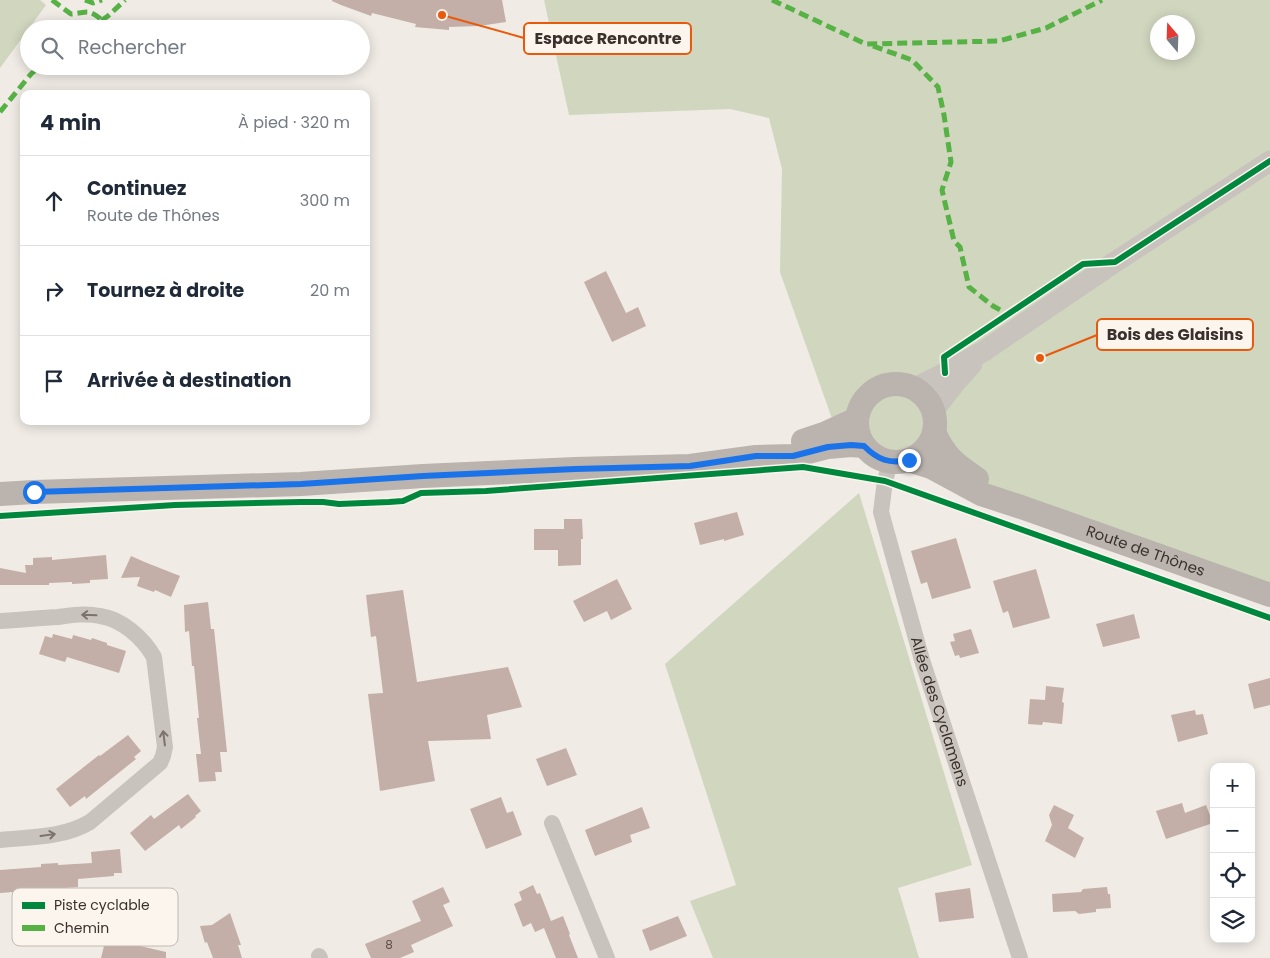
<!DOCTYPE html>
<html lang="fr">
<head>
<meta charset="utf-8">
<style>
  :root { --surface:#fff; --page:#f6f6f7; --text:#1f2937; --muted:#747a83; --line:#e0e1e3 }
  body { margin:0; font-family:Poppins,sans-serif; background:var(--page); color:var(--text) }
  .controls { position:absolute; right:15px; bottom:15px; display:grid; overflow:hidden; border-radius:10px; box-shadow:0 2px 12px #0003 }
  .controls button { width:45px; height:45px; display:grid; place-items:center; padding:0; border:0; border-bottom:1px solid var(--line); background:var(--surface); color:var(--text); font:25px sans-serif }
  .compass { position:absolute; left:1150px; top:15px; width:45px; height:45px; border-radius:50%; background:var(--surface); box-shadow:0 2px 12px #0003; rotate:341deg }
  .stop { position:absolute; width:15px; height:15px; margin:-11px; border:4px solid #1a73e8; border-radius:50%; background:#fff }
  .stop.end { background:#1a73e8; border-color:#fff; box-shadow:0 1px 5px #0008 }
  .list { margin:0; padding:0; list-style:none }
  h2 { display:flex; justify-content:space-between; align-items:center; height:65px; margin:0; padding:0 20px; font-size:21px }
  h2 small { font-size:16px; font-weight:400; color:var(--muted) }
  .list li { display:grid; grid-template-columns:32px 1fr auto; gap:15px; align-items:center; box-sizing:border-box; height:90px; padding:0 20px; border-top:1px solid var(--line) }
  .list b { display:block; font-size:19px; white-space:nowrap }
  .list p { margin:0; font-size:16px; white-space:nowrap; color:var(--muted) }
  .list em { font-size:16px; font-style:normal; color:var(--muted) }
  .icon { flex:none; width:28px; height:28px; fill:none; stroke:currentColor; stroke-width:2; stroke-linecap:round; stroke-linejoin:round }
  .map { position:relative; flex:none; width:1270px; height:958px; overflow:hidden }
  .search { position:absolute; background:var(--surface); box-shadow:0 2px 12px #0003; left:20px; top:20px; width:350px; height:55px; display:flex; align-items:center; gap:12px; box-sizing:border-box; padding:0 18px; border-radius:28px; color:var(--muted); font-size:19px }
  .panel { position:absolute; background:var(--surface); box-shadow:0 2px 12px #0003; left:20px; top:90px; width:350px; height:335px; border-radius:10px }
  .map>svg:first-child { display:block }
  .green { fill:#d1d6bf; fill-rule:evenodd }
  .building { fill:#c3afa7 }
  .lines { fill:none; stroke-linecap:round; stroke-linejoin:round }
  .minor { stroke:#c9c3be; stroke-width:16 }
  .tertiary { stroke:#c9c3be; stroke-width:21 }
  .secondary { stroke:#bab3ae; stroke-width:24 }
  .quiet { stroke:#57b246; stroke-width:5; stroke-dasharray:10 5; stroke-linecap:butt }
  .cycleway-casing { stroke:#fbf5ee; stroke-width:9 }
  .cycleway { stroke:#00873e; stroke-width:6 }
  .oneway { stroke:#7b726d }
  .route { stroke:#1a73e8; stroke-width:6 }
  .labels { text-anchor:middle; stroke-width:5; stroke-linejoin:round; paint-order:stroke }
  .number-label { font-size:12px; fill:#5d504a }
  .street-label { font-size:15px; fill:#3b302b; stroke:#fbf5ee }
  .key { fill:#fbf5ee; stroke:#c1bab4; stroke-width:1 }
  .key-label { font-size:14px; fill:#3b302b }
  .leader { fill:none; stroke:#e8590c; stroke-width:2 }
  .callout-dot { fill:#e8590c; stroke:#fbf5ee; stroke-width:2 }
  .callout { fill:#fbf5ee; stroke:#e8590c; stroke-width:2 }
  .callout-label { font-size:16px; text-anchor:middle; font-weight:bold; fill:#3b302b }
</style>
</head>
<body>
<div class="map">
<svg width="1270" height="958" viewBox="0 0 1270 958">
  <rect width="100%" height="100%" fill="#f0ebe5"/>
  <g class="green">
    <polygon points="0,0 40,0 46,5 0,68"/>
    <path d="M544 0H1270V595L841 444 780 272 782 169 769 118 730 109 569 115ZM1158 22H1188V52H1158Z"/>
    <polygon points="859,493 972,865 898,888 919,958 713,958 690,901 736,885 665,664"/>
  </g>
  <g class="building">
    <polygon points="332,0 502,0 506,22 479,26 449,27 449,30 415,27 416,24 372,13 371,16 341,5 332,1"/>
    <polygon points="606,271 626,313 638,307 646,326 612,342 584,282"/>
    <polygon points="737,512 744,535 724,541 724,539 700,545 694,523"/>
    <polygon points="564,519 582,519 583,539 581,539 581,565 558,566 558,550 534,550 534,529 564,529"/>
    <polygon points="956,538 971,588 932,599 927,582 921,584 911,551"/>
    <polygon points="106,555 108,579 90,580 90,583 72,584 72,582 49,583 49,585 0,585 0,568 26,573 25,565 33,565 33,558 52,557 52,560"/>
    <polygon points="131,556 147,563 180,576 171,597 155,590 154,592 137,586 140,577 121,578"/>
    <polygon points="1036,569 1050,618 1013,628 1008,611 1003,613 993,581"/>
    <polygon points="617,579 632,609 611,620 607,611 584,622 573,601"/>
    <polygon points="403,590 417,682 508,667 522,707 487,715 491,739 428,741 435,781 380,791 368,694 383,693 376,636 371,637 366,595"/>
    <polygon points="208,602 211,629 214,629 227,752 220,752 222,772 215,772 216,781 199,782 196,754 201,754 197,718 199,718 194,666 192,666 189,631 185,632 184,605"/>
    <polygon points="1134,614 1140,638 1103,647 1096,624"/>
    <polygon points="971,629 979,653 960,658 959,655 955,656 950,642 955,641 953,634"/>
    <polygon points="53,634 72,639 73,635 91,640 92,638 107,643 107,645 126,651 119,673 67,657 65,662 39,654 45,636 52,638"/>
    <polygon points="1270,678 1270,705 1254,709 1248,684"/>
    <polygon points="1046,686 1064,688 1062,702 1064,703 1062,724 1043,722 1042,725 1028,724 1030,699 1045,700"/>
    <polygon points="1195,710 1196,715 1203,714 1208,734 1178,742 1171,715"/>
    <polygon points="128,735 141,751 134,757 136,759 86,799 85,796 70,807 56,789 99,755 100,756"/>
    <polygon points="566,748 577,775 547,786 536,759"/>
    <polygon points="188,794 201,811 195,816 196,817 181,829 179,825 145,851 130,833 151,815 154,819"/>
    <polygon points="501,797 507,813 513,811 522,835 486,849 470,809"/>
    <polygon points="1182,803 1185,813 1206,805 1213,823 1166,839 1156,811"/>
    <polygon points="1054,805 1074,815 1068,828 1084,838 1075,858 1045,841 1052,825 1049,815"/>
    <polygon points="642,807 650,828 630,835 632,842 595,856 585,830"/>
    <polygon points="120,849 122,873 114,873 114,876 78,879 78,887 0,893 0,870 41,867 41,864 58,863 58,865 92,863 91,852"/>
    <polygon points="533,885 537,894 540,893 551,921 563,916 570,934 569,935 578,958 556,958 544,928 535,932 531,923 523,927 514,904 522,900 519,892"/>
    <polygon points="443,887 450,902 443,905 453,926 411,945 414,952 400,958 371,958 365,944 421,921 412,901"/>
    <polygon points="1107,887 1108,894 1110,894 1111,908 1096,909 1096,912 1079,914 1075,911 1053,912 1052,894 1081,892 1083,889"/>
    <polygon points="970,888 974,918 939,922 935,893"/>
    <polygon points="230,913 241,945 238,945 242,958 213,958 207,942 205,943 200,926 212,925"/>
    <polygon points="678,916 687,936 650,951 642,930"/>
    <polygon points="106,938 166,952 166,958 101,958"/>
  </g>
  <g class="lines">
    <g class="minor">
      <path id="s1" d="M890 462 885 481 881 512 922 660 1020 958"/>
      <path d="M0 621C19 620 39 618 58 617 72 615 86 613 100 616 122 619 143 638 154 657L165 747 163 756 160 763 90 822C63 838 30 837 0 840"/>
      <polyline points="552,823 607,958"/>
      <polyline points="319,956 320,958"/>
    </g>
    <g class="tertiary">
      <polyline points="915,388 945,373 984,351 1115,262 1270,161"/>
      <polyline points="934,410 955,383 972,364"/>
    </g>
    <g class="secondary">
      <circle cx="896" cy="423" r="39"/>
      <path d="M934 432C946 458 955 464 977 479"/>
      <polyline points="803,441 824,434 857,419"/>
      <path id="s2" d="M909 460 931 467 981 494 1021 507 1270 595"/>
      <polyline points="0,494 34,492 301,484 423,476 575,469 690,466 756,457 793,456 828,447 851,445 864,446"/>
    </g>
    <g class="quiet">
      <path d="M52 0 71 14C87 13 88 8 102 20"/>
      <polyline points="85,0 93,3 102,0"/>
      <polyline points="772,0 866,44 999,41 1046,28 1102,0"/>
      <polyline points="89,29 108,16 125,0"/>
      <polyline points="873,46 912,60 938,87 944,115 951,162 942,190 954,241 960,247 969,287 993,306 1004,312"/>
      <polyline points="0,112 31,74 40,66"/>
    </g>
    <g class="cycleway-casing">
      <g id="cycleway">
        <polyline points="945,373 944,357 1083,264 1115,262 1270,161"/>
        <polyline points="0,516 175,505 301,502 323,502 339,504 389,502 403,501 421,493 486,491 803,467 885,481 1270,618"/>
      </g>
    </g>
    <use href="#cycleway" class="cycleway"/>
  </g>
  <defs><path id="oneway-shaft" d="M-6 0H5M1.5-3L5.5 0L1.5 3" fill="none" stroke-width="1.6" stroke-linecap="round" stroke-linejoin="round" transform="scale(1.25)"/></defs>
  <g class="oneway">
    <use href="#oneway-shaft" transform="translate(89 615) rotate(-178)"/>
    <use href="#oneway-shaft" transform="translate(164 738) rotate(-97)"/>
    <use href="#oneway-shaft" transform="translate(48 835) rotate(-8)"/>
  </g>
  <g class="lines">
    <path class="route" d="M34 492 301 484 423 476 575 469 690 466 756 456H793L828 447 851 445 864 446C878 460 889 464 909 460"/>
  </g>
  <g class="labels">
    <g class="number-label">
      <text x="389" y="949">8</text>
    </g>
    <g class="street-label">
      <text dy="5" stroke="none"><textPath href="#s2" startOffset="254">Route de Thônes</textPath></text>
      <text dy="5" stroke="none"><textPath href="#s1" startOffset="259">Allée des Cyclamens</textPath></text>
    </g>
  </g>
  <rect x="12" y="888" width="166" height="58" rx="8" class="key"/>
  <rect x="22" y="902" width="23" height="7" fill="#00873e"/>
  <rect x="22" y="925" width="23" height="6" fill="#57b246"/>
  <g class="key-label">
    <text x="54" y="910">Piste cyclable</text>
    <text x="54" y="933">Chemin</text>
  </g>
  <path class="leader" d="M442 15L524 38M1040 358L1097 335"/>
  <g class="callout-dot">
    <circle cx="442" cy="15" r="5"/>
    <circle cx="1040" cy="358" r="5"/>
  </g>
  <g class="callout">
    <rect x="524" y="23" width="167" height="31" rx="5"/>
    <rect x="1097" y="319" width="156" height="31" rx="5"/>
  </g>
  <g class="callout-label">
    <text x="608" y="44">Espace Rencontre</text>
    <text x="1175" y="340">Bois des Glaisins</text>
  </g>
</svg>
<div class="controls">
<button>+</button>
<button>−</button>
<button><svg class="icon" aria-label="locate" viewBox="0 0 24 24"><circle cx="12" cy="12" r="6"/><path d="M12 2v4M12 18v4M2 12h4M18 12h4"/></svg></button>
<button><svg class="icon" aria-label="layers" viewBox="0 0 24 24"><path d="M12 4l9 5-9 5-9-5zM3 14l9 5 9-5"/></svg></button>
</div>
<svg class="compass" viewBox="-18 -18 36 36"><path d="M0-13l5 13h-10z" fill="#e53935"/><path d="M0 13l5-13h-10z" fill="#747a83"/></svg>
<div class="stop" style="left:34px;top:492px"></div>
<div class="stop end" style="left:909px;top:460px"></div>
<div class="search"><svg class="icon" aria-label="search" viewBox="0 0 24 24"><circle cx="10" cy="10" r="6"/><path d="M15 15l6 6"/></svg>Rechercher</div>
<section class="panel">
<h2>4 min<small>À pied · 320 m</small></h2>
<ul class="list">
<li><svg class="icon" aria-label="ahead" viewBox="0 0 24 24"><path d="M12 20V5M6 11l6-6 6 6"/></svg><div><b>Continuez</b><p>Route de Thônes</p></div><em>300 m</em></li>
<li><svg class="icon" aria-label="right" viewBox="0 0 24 24"><path d="M7 20v-9h11M14 6l5 5-5 5"/></svg><div><b>Tournez à droite</b></div><em>20 m</em></li>
<li><svg class="icon" aria-label="arrive" viewBox="0 0 24 24"><path d="M6 21V4h12l-3 4 3 4H6"/></svg><div><b>Arrivée à destination</b></div></li>
</ul>
</section>
</div>
</body>
</html>
